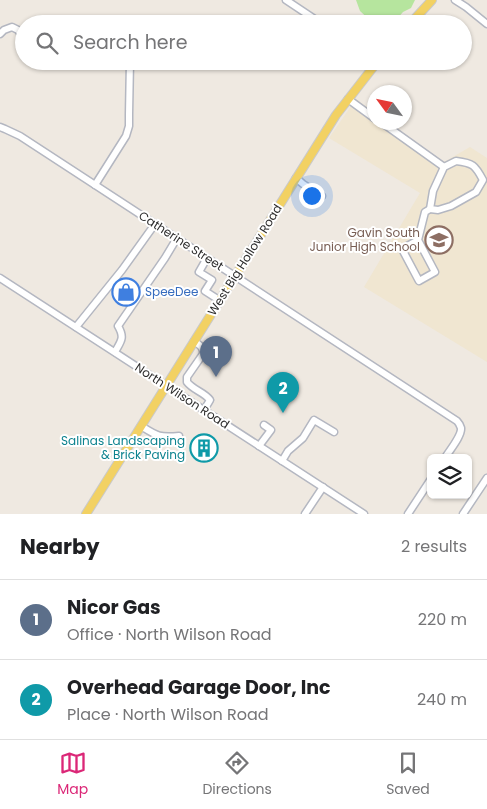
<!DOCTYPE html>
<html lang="en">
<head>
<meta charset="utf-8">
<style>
  :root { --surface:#fff; --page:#f2f2f2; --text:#202124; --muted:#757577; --line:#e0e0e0; --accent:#db2777 }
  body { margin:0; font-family:Poppins,sans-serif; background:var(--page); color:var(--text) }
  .controls { position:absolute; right:15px; bottom:15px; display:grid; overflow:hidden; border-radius:8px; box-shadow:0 1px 4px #0004 }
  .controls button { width:45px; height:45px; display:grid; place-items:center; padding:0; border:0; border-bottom:1px solid var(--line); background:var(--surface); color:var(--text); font:25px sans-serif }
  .compass { position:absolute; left:367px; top:85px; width:45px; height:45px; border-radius:50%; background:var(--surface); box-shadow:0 1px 4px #0004; rotate:303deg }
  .you { position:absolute; left:311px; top:195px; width:18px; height:18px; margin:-12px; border:4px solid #fff; border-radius:50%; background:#1a73e8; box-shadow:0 0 0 8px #1a73e833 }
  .badge { display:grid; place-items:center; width:32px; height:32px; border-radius:50%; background:var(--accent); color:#fff; font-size:16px; font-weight:700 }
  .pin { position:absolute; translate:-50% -41px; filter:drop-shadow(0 1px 2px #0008) }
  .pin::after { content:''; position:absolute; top:26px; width:18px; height:15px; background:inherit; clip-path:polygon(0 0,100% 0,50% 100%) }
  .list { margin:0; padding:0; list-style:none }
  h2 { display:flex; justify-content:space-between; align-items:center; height:65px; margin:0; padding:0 20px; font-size:21px }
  h2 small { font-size:16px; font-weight:400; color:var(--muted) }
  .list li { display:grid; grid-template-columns:32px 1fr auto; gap:15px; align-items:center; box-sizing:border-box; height:80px; padding:0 20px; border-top:1px solid var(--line) }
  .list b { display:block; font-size:19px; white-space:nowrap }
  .list p { margin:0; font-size:16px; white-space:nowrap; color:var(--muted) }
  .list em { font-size:16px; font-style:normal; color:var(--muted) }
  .icon { flex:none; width:28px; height:28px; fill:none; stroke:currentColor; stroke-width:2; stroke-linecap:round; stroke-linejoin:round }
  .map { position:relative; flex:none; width:487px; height:514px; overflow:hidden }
  .search { position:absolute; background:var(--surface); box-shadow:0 1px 4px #0004; left:15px; right:15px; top:15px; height:55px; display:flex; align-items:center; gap:12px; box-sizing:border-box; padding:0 18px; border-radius:28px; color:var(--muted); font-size:19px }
  .sheet { height:225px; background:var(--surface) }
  nav { display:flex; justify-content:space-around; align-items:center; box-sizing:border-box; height:70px; border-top:1px solid var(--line); background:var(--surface); font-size:14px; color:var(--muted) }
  nav a { display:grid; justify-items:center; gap:2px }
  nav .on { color:var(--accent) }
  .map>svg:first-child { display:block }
  .education { fill:#f0e6d1 }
  .green { fill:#b6e59e }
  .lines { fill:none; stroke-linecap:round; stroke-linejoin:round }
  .minor-casing { stroke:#b4b7c1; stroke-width:9 }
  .major-casing { stroke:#c9c9c9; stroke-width:10 }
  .minor { stroke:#fff; stroke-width:6 }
  .major { stroke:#f2d163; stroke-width:8 }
  .labels { text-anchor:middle; stroke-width:4; stroke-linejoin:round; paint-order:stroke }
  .education-label { font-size:12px; fill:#785e54; stroke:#fff; text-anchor:end }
  .street-label { font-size:12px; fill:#2e2e2e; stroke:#fff }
  .shop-label { font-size:12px; fill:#366cbe; stroke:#fff; text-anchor:start }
  .culture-label { font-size:12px; fill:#0d838f; stroke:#fff; text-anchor:end }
</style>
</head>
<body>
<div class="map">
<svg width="487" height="514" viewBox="0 0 487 514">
  <rect width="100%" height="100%" fill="#efe9e1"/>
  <polygon class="education" points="356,99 374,112 374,122 389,123 444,162 470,147 487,158 487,362 364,287 420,193 329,138"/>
  <polygon class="green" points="356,0 415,0 411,8 403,12 395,21 395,24 374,24 360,11"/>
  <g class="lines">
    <g class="minor-casing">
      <g id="minor">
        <polyline points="286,0 322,24"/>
        <polyline points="455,0 466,7 487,24"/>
        <polyline points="0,34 4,30 12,27 18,30 24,39"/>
        <polyline points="348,99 374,118"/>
        <polyline points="381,122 444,167"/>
        <path d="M0 127 5 129 20 136 457 421C459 423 460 425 461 428 462 436 449 451 445 458"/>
        <path d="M456 161C473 163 475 165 483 180L476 192 451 206 438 210 430 209 433 191 444 167Z"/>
        <polyline points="296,178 303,184 322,196"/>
        <polyline points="95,185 126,136 129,126 129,114 130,61"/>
        <polyline points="418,240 402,249 419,281 435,272 418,240 425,212 430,209"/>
        <polyline points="207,258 199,272 212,280 205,291 219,300"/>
        <polyline points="0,278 364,514"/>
        <polyline points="76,327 122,270 155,224"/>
        <path d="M194 341C199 345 204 347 203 354L187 377V382C193 390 204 392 210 400L204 410"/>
        <path d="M115 352C121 341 125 338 118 326L165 258 177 238"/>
        <path d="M141 426C157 436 159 438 179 436"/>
        <polyline points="259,446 271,430 264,425"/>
        <polyline points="282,461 288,451 303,438 314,420 334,432"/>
        <polyline points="305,514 323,487"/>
        <polyline points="408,514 431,479"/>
        <polyline points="463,514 487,478"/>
      </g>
    </g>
    <g class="major-casing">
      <g id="major">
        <polyline points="410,24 432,0"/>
        <polyline points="86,514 336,115 378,61"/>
      </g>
    </g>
    <use href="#minor" class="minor"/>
    <use href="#major" class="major"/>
  </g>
  <defs>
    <g id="school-ring" transform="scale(1.4375)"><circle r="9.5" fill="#fff" stroke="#8d6e63" stroke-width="1.5"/><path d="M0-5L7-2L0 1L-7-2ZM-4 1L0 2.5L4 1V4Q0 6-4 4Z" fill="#8d6e63"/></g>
    <g id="shop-ring" transform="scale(1.4375)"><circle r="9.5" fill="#fff" stroke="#3f7fe0" stroke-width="1.5"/><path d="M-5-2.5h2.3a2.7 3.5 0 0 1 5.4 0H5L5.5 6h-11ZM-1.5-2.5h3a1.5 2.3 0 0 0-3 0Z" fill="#3f7fe0"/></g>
    <g id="building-ring" transform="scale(1.4375)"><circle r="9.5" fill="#fff" stroke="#0f9aa8" stroke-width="1.5"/><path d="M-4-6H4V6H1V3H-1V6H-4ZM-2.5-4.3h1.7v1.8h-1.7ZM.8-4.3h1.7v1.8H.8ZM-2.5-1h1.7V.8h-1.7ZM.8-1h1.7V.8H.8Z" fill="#0f9aa8"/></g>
  </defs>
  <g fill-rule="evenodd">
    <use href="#school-ring" x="439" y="240"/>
    <use href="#shop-ring" x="126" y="292"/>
    <use href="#building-ring" x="204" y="448"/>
  </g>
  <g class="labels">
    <g class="education-label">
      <text x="420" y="237">Gavin South<tspan x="420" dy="14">Junior High School</tspan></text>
    </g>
    <g class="street-label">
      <text transform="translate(181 241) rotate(33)" y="4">Catherine Street</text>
      <text transform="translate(245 260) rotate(-58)" y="4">West Big Hollow Road</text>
      <text transform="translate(182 396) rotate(33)" y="4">North Wilson Road</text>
    </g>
    <g class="shop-label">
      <text x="145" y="296">SpeeDee</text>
    </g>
    <g class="culture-label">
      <text x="185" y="445">Salinas Landscaping<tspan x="185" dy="14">&amp; Brick Paving</tspan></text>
    </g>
  </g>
</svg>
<div class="controls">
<button><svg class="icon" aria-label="layers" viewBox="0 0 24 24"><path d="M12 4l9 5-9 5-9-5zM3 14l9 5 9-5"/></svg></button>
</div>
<svg class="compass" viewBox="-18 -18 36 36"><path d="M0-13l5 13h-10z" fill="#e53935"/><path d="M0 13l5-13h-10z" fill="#757577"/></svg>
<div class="you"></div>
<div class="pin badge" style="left:216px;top:377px;background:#5c6f8a">1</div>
<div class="pin badge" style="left:283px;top:413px;background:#0f9aa8">2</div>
<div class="search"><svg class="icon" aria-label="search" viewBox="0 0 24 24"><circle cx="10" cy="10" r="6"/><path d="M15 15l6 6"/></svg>Search here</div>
</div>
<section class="sheet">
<h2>Nearby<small>2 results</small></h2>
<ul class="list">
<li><span class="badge" style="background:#5c6f8a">1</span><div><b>Nicor Gas</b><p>Office · North Wilson Road</p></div><em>220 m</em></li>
<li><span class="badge" style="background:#0f9aa8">2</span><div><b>Overhead Garage Door, Inc</b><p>Place · North Wilson Road</p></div><em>240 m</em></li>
</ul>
</section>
<nav>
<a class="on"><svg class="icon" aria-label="map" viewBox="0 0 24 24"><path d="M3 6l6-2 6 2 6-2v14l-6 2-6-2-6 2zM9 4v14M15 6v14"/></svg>Map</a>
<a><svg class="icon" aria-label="directions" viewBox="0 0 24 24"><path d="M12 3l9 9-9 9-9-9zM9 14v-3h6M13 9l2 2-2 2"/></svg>Directions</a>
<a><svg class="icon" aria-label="saved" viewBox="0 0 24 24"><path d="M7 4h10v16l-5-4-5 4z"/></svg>Saved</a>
</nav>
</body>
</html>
